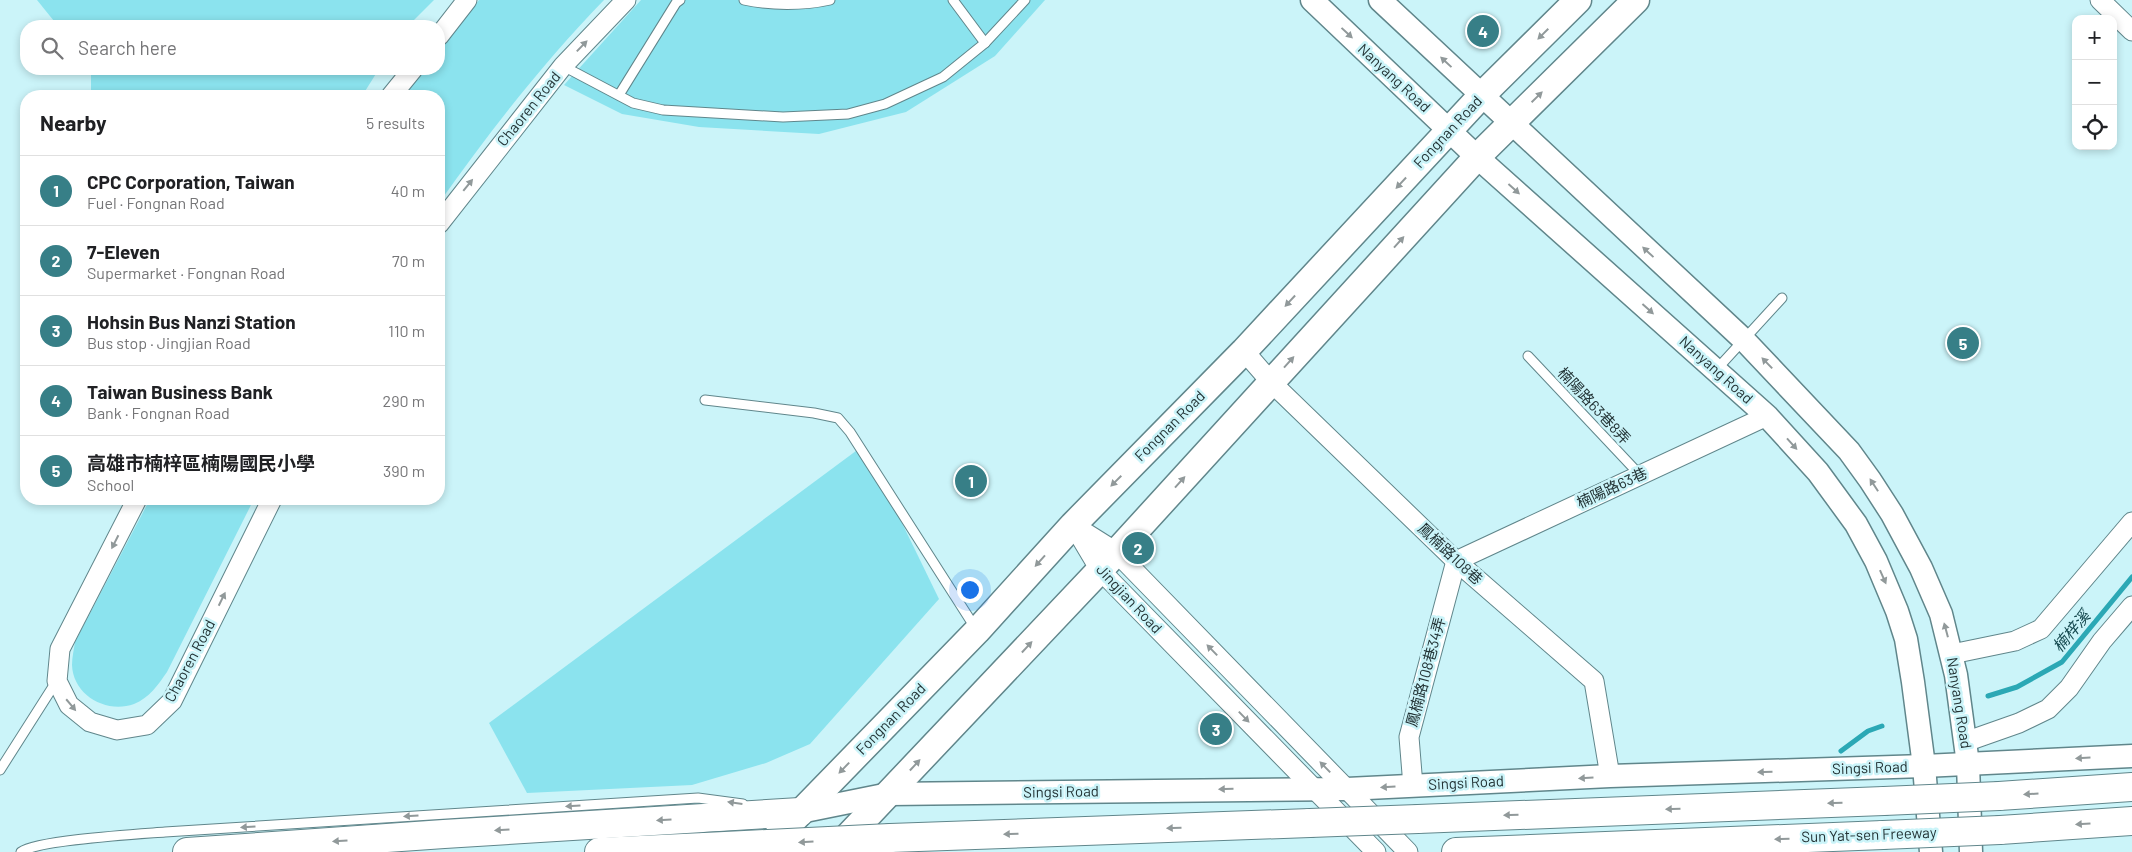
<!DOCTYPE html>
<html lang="en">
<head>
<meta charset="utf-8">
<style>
  :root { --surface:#fff; --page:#f6f6f6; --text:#202124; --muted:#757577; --line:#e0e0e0; --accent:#377f87 }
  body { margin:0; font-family:Barlow,"Noto Sans TC",sans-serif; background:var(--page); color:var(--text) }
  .controls { position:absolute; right:15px; top:15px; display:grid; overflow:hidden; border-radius:10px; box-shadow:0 2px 8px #0003 }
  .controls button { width:45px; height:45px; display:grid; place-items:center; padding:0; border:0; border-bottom:1px solid var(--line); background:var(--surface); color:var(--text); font:25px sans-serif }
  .you { position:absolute; left:969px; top:589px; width:18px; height:18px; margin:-12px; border:4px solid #fff; border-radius:50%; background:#1a73e8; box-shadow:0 0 0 8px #1a73e833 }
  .badge { display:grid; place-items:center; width:32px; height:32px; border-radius:50%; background:var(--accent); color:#fff; font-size:16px; font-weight:700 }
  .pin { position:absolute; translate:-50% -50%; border:2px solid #fff; box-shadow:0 1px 5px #0006 }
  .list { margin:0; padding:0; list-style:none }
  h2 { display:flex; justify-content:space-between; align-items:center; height:65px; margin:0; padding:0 20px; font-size:21px }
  h2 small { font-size:16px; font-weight:400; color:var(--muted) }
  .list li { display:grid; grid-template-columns:32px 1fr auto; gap:15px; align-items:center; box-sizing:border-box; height:70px; padding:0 20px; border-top:1px solid var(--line) }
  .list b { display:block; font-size:19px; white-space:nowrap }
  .list p { margin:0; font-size:16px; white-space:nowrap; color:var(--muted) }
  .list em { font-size:16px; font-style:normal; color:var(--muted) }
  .icon { flex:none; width:28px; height:28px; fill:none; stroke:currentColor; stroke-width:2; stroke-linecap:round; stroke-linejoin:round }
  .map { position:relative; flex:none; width:2132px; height:852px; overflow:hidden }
  .search { position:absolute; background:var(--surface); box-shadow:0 2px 8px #0003; left:20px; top:20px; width:425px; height:55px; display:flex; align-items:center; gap:12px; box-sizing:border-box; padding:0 18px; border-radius:20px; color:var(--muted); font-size:19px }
  .panel { position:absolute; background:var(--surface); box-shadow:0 2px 8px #0003; left:20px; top:90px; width:425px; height:415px; border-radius:20px }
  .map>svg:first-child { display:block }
  .green { fill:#8be3ee }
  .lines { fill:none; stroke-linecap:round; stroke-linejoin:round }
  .stream { stroke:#2ba8b5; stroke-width:5 }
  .service-casing { stroke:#60868b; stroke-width:11 }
  .minor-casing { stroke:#60868b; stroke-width:21 }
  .tertiary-casing { stroke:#60868b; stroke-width:25 }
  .secondary-casing { stroke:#60868b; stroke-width:29 }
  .motorway-casing { stroke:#60868b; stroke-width:30 }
  .service { stroke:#fff; stroke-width:9 }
  .minor { stroke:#fff; stroke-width:19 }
  .tertiary { stroke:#fff; stroke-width:22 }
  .secondary { stroke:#fff; stroke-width:26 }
  .motorway { stroke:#fff; stroke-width:28 }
  .motorway-bridge-casing { stroke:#60868b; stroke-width:30; stroke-linecap:butt }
  .motorway-bridge { stroke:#fff; stroke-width:28 }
  .oneway { fill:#91999a }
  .labels { text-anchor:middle; stroke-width:5; stroke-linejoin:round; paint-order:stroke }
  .street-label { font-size:15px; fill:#233335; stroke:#cbf4f9 }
  .water-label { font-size:16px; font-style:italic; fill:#164a50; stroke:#cbf4f9 }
</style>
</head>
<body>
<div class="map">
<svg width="2132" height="852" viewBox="0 0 2132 852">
  <rect width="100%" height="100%" fill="#cbf4f9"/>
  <g class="green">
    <polygon points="37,0 434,0 408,26 58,26"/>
    <path d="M479 0H604C543 63 490 131 439 203V96H403L424 69H439V50Z"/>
    <polygon points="641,0 1045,0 995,56 906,112 819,134 699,127 622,114 564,85"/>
    <polygon points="91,69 379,69 362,96 86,96 91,91"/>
    <polygon points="864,445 939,599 810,744 766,763 692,785 527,793 489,723"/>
    <path d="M150 499H254L167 672C158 685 149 698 134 704 106 714 73 695 72 665 72 657 74 649 75 642Z"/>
  </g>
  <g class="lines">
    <g class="stream">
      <polyline points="1988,696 2017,687 2062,662 2132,577"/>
      <polyline points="1841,751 1868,731 1882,726"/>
    </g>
    <g class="service-casing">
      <g id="service">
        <path d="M744 0C771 6 803 6 830 0"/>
        <polyline points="953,0 985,43"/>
        <polyline points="563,66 633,103 663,110 783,117 848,114 885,104 943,77 985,43 1025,0"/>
        <polyline points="619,95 676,3 680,0"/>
        <polyline points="1528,356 1640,475"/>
        <polyline points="1716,370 1782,298"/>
        <polyline points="705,400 814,413 838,418 850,432 976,629"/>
        <polyline points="0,770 56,682"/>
        <path d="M21 852C37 840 140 834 165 832L698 798 743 804"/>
      </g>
    </g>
    <g class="minor-casing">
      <g id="minor">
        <polyline points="2100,0 2132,31"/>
        <polyline points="439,36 467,0"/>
        <polyline points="391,96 413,69"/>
        <polyline points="439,224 563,66 626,0"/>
        <polyline points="1244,351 1271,382 1456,561 1594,681 1610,776"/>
        <polyline points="137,499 60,649 57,681 69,705 90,722 117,730 147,725 172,701 272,499"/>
        <polyline points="1073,525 1116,552 1408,852"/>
        <polyline points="1075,528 1100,570 1376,852"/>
        <polyline points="1952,654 2015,641 2041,629 2132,522"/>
        <polyline points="1965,742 2019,723 2048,709 2069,688 2102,641 2132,606"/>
        <polyline points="1413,786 1409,737 1456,561 1767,416"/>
      </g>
    </g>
    <g class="tertiary-casing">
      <g id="tertiary">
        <polyline points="1312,0 1477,157 1767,416 1818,472 1856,524 1876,561 1897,611 1906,639 1913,682 1924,766 1931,852"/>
        <polyline points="1380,0 1744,340 1849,451 1870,480 1892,514 1921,568 1941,614 1956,675 1968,764 1971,852"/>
        <polyline points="800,812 889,794 1347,789 1610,776 1924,766 2132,756"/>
      </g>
    </g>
    <g class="secondary-casing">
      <g id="secondary">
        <polyline points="834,851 1100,570 1477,157 1636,0"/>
        <polyline points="762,852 977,631 1073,525 1244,351 1482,95 1578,0"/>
      </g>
    </g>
    <g class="motorway-casing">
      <g id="motorway">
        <polyline points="1999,796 2132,787"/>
        <polyline points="1418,819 1884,801"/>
        <polyline points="2000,830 2132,821"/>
        <polyline points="890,838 1310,823"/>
        <polyline points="187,852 444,834 800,812"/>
        <polyline points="599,852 705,847"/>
        <polyline points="1456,852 1883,835"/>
      </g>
    </g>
    <use href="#service" class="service"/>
    <use href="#minor" class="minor"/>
    <use href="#tertiary" class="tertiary"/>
    <use href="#secondary" class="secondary"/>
    <use href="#motorway" class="motorway"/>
    <g class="motorway-bridge-casing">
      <g id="motorway-bridge">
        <polyline points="1884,801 1999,796"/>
        <polyline points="1310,823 1418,819"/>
        <polyline points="1883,835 2000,830"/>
        <polyline points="705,847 890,838"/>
      </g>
    </g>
    <use href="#motorway-bridge" class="motorway-bridge"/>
  </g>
  <defs><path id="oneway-solid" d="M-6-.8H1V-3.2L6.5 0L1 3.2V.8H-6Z" transform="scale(1.25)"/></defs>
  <g class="oneway">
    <use href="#oneway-solid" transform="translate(1347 33) rotate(43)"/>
    <use href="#oneway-solid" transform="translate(1543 34) rotate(135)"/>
    <use href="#oneway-solid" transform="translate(582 46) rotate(-46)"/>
    <use href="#oneway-solid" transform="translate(1446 62) rotate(-137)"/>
    <use href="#oneway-solid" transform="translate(1537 97) rotate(-44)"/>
    <use href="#oneway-solid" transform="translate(1401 183) rotate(133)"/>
    <use href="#oneway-solid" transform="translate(468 185) rotate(-51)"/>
    <use href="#oneway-solid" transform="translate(1514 189) rotate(42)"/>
    <use href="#oneway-solid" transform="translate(1399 242) rotate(-48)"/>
    <use href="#oneway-solid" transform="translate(1648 252) rotate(-137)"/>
    <use href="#oneway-solid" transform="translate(1290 301) rotate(133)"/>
    <use href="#oneway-solid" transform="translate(1648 309) rotate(42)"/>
    <use href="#oneway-solid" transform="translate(1289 362) rotate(-48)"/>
    <use href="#oneway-solid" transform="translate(1767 363) rotate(-134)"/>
    <use href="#oneway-solid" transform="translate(1792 444) rotate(48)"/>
    <use href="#oneway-solid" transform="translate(1116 481) rotate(135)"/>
    <use href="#oneway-solid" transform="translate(1180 482) rotate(-48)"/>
    <use href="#oneway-solid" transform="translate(1874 485) rotate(-123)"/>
    <use href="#oneway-solid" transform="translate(115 542) rotate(117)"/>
    <use href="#oneway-solid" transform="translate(1040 561) rotate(132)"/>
    <use href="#oneway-solid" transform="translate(1883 577) rotate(66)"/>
    <use href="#oneway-solid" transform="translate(222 599) rotate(-64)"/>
    <use href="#oneway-solid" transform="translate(1946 630) rotate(-105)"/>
    <use href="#oneway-solid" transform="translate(1027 647) rotate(-47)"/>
    <use href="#oneway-solid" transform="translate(1212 650) rotate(-134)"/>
    <use href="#oneway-solid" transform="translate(71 705) rotate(50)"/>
    <use href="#oneway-solid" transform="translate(1244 717) rotate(46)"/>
    <use href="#oneway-solid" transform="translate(2083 758) rotate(177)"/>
    <use href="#oneway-solid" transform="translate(915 765) rotate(-47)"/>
    <use href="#oneway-solid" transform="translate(1325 767) rotate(-134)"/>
    <use href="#oneway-solid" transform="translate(844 768) rotate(134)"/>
    <use href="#oneway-solid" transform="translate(1765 772) rotate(178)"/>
    <use href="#oneway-solid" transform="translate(1586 778) rotate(177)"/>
    <use href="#oneway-solid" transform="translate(1388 787) rotate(177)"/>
    <use href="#oneway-solid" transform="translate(1226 789) rotate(179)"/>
    <use href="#oneway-solid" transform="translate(2031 794) rotate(176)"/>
    <use href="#oneway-solid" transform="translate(735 803) rotate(-172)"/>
    <use href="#oneway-solid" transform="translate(1835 803) rotate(178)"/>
    <use href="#oneway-solid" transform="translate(573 806) rotate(176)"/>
    <use href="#oneway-solid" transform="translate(1673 809) rotate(178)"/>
    <use href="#oneway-solid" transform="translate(1511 815) rotate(178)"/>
    <use href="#oneway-solid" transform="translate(411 816) rotate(176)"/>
    <use href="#oneway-solid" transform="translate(664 820) rotate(177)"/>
    <use href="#oneway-solid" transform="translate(2083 824) rotate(176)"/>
    <use href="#oneway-solid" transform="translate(248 827) rotate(176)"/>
    <use href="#oneway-solid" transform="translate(1174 828) rotate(178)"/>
    <use href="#oneway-solid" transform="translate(502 830) rotate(177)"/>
    <use href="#oneway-solid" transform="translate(1011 834) rotate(178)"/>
    <use href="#oneway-solid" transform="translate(1782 839) rotate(178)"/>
    <use href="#oneway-solid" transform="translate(340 841) rotate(176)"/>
    <use href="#oneway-solid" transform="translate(806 842) rotate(177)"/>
  </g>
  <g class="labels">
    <g class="street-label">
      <text transform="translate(1394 78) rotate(43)" y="5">Nanyang Road</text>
      <text transform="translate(529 109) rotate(-51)" y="5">Chaoren Road</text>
      <text transform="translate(1448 132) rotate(-47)" y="5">Fongnan Road</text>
      <text transform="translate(1716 370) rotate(42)" y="5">Nanyang Road</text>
      <text transform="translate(1594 406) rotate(47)" y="5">楠陽路63巷8弄</text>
      <text transform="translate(1170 426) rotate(-45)" y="5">Fongnan Road</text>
      <text transform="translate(1612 488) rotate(-25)" y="5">楠陽路63巷</text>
      <text transform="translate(1450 554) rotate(43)" y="5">鳳楠路108巷</text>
      <text transform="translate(1129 599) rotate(47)" y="5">Jingjian Road</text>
      <text transform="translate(190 661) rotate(-62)" y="5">Chaoren Road</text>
      <text transform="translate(1426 672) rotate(-75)" y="5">鳳楠路108巷34弄</text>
      <text transform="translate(1959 703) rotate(81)" y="5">Nanyang Road</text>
      <text transform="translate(891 719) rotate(-46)" y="5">Fongnan Road</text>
      <text transform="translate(1870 768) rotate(-2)" y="5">Singsi Road</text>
      <text transform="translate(1466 783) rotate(-3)" y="5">Singsi Road</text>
      <text transform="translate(1061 792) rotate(-1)" y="5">Singsi Road</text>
      <text transform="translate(1869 835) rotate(-2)" y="5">Sun Yat-sen Freeway</text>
    </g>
    <g class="water-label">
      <text transform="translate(2071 631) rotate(-50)" y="6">楠梓溪</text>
    </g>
  </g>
</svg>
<div class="controls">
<button>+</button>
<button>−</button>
<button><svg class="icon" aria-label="locate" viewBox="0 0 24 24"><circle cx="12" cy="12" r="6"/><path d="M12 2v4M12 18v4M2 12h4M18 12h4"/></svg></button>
</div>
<div class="you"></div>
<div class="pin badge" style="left:971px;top:481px">1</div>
<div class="pin badge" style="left:1138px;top:548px">2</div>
<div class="pin badge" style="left:1216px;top:729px">3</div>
<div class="pin badge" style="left:1483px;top:31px">4</div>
<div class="pin badge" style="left:1963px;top:343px">5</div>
<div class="search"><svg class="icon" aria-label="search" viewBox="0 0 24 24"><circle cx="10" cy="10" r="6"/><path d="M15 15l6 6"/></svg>Search here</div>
<section class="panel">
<h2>Nearby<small>5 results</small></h2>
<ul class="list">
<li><span class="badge">1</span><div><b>CPC Corporation, Taiwan</b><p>Fuel · Fongnan Road</p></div><em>40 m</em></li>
<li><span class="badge">2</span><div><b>7-Eleven</b><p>Supermarket · Fongnan Road</p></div><em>70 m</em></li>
<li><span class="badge">3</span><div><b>Hohsin Bus Nanzi Station</b><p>Bus stop · Jingjian Road</p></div><em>110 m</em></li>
<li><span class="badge">4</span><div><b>Taiwan Business Bank</b><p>Bank · Fongnan Road</p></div><em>290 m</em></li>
<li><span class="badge">5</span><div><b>高雄市楠梓區楠陽國民小學</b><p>School</p></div><em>390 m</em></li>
</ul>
</section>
</div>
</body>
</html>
